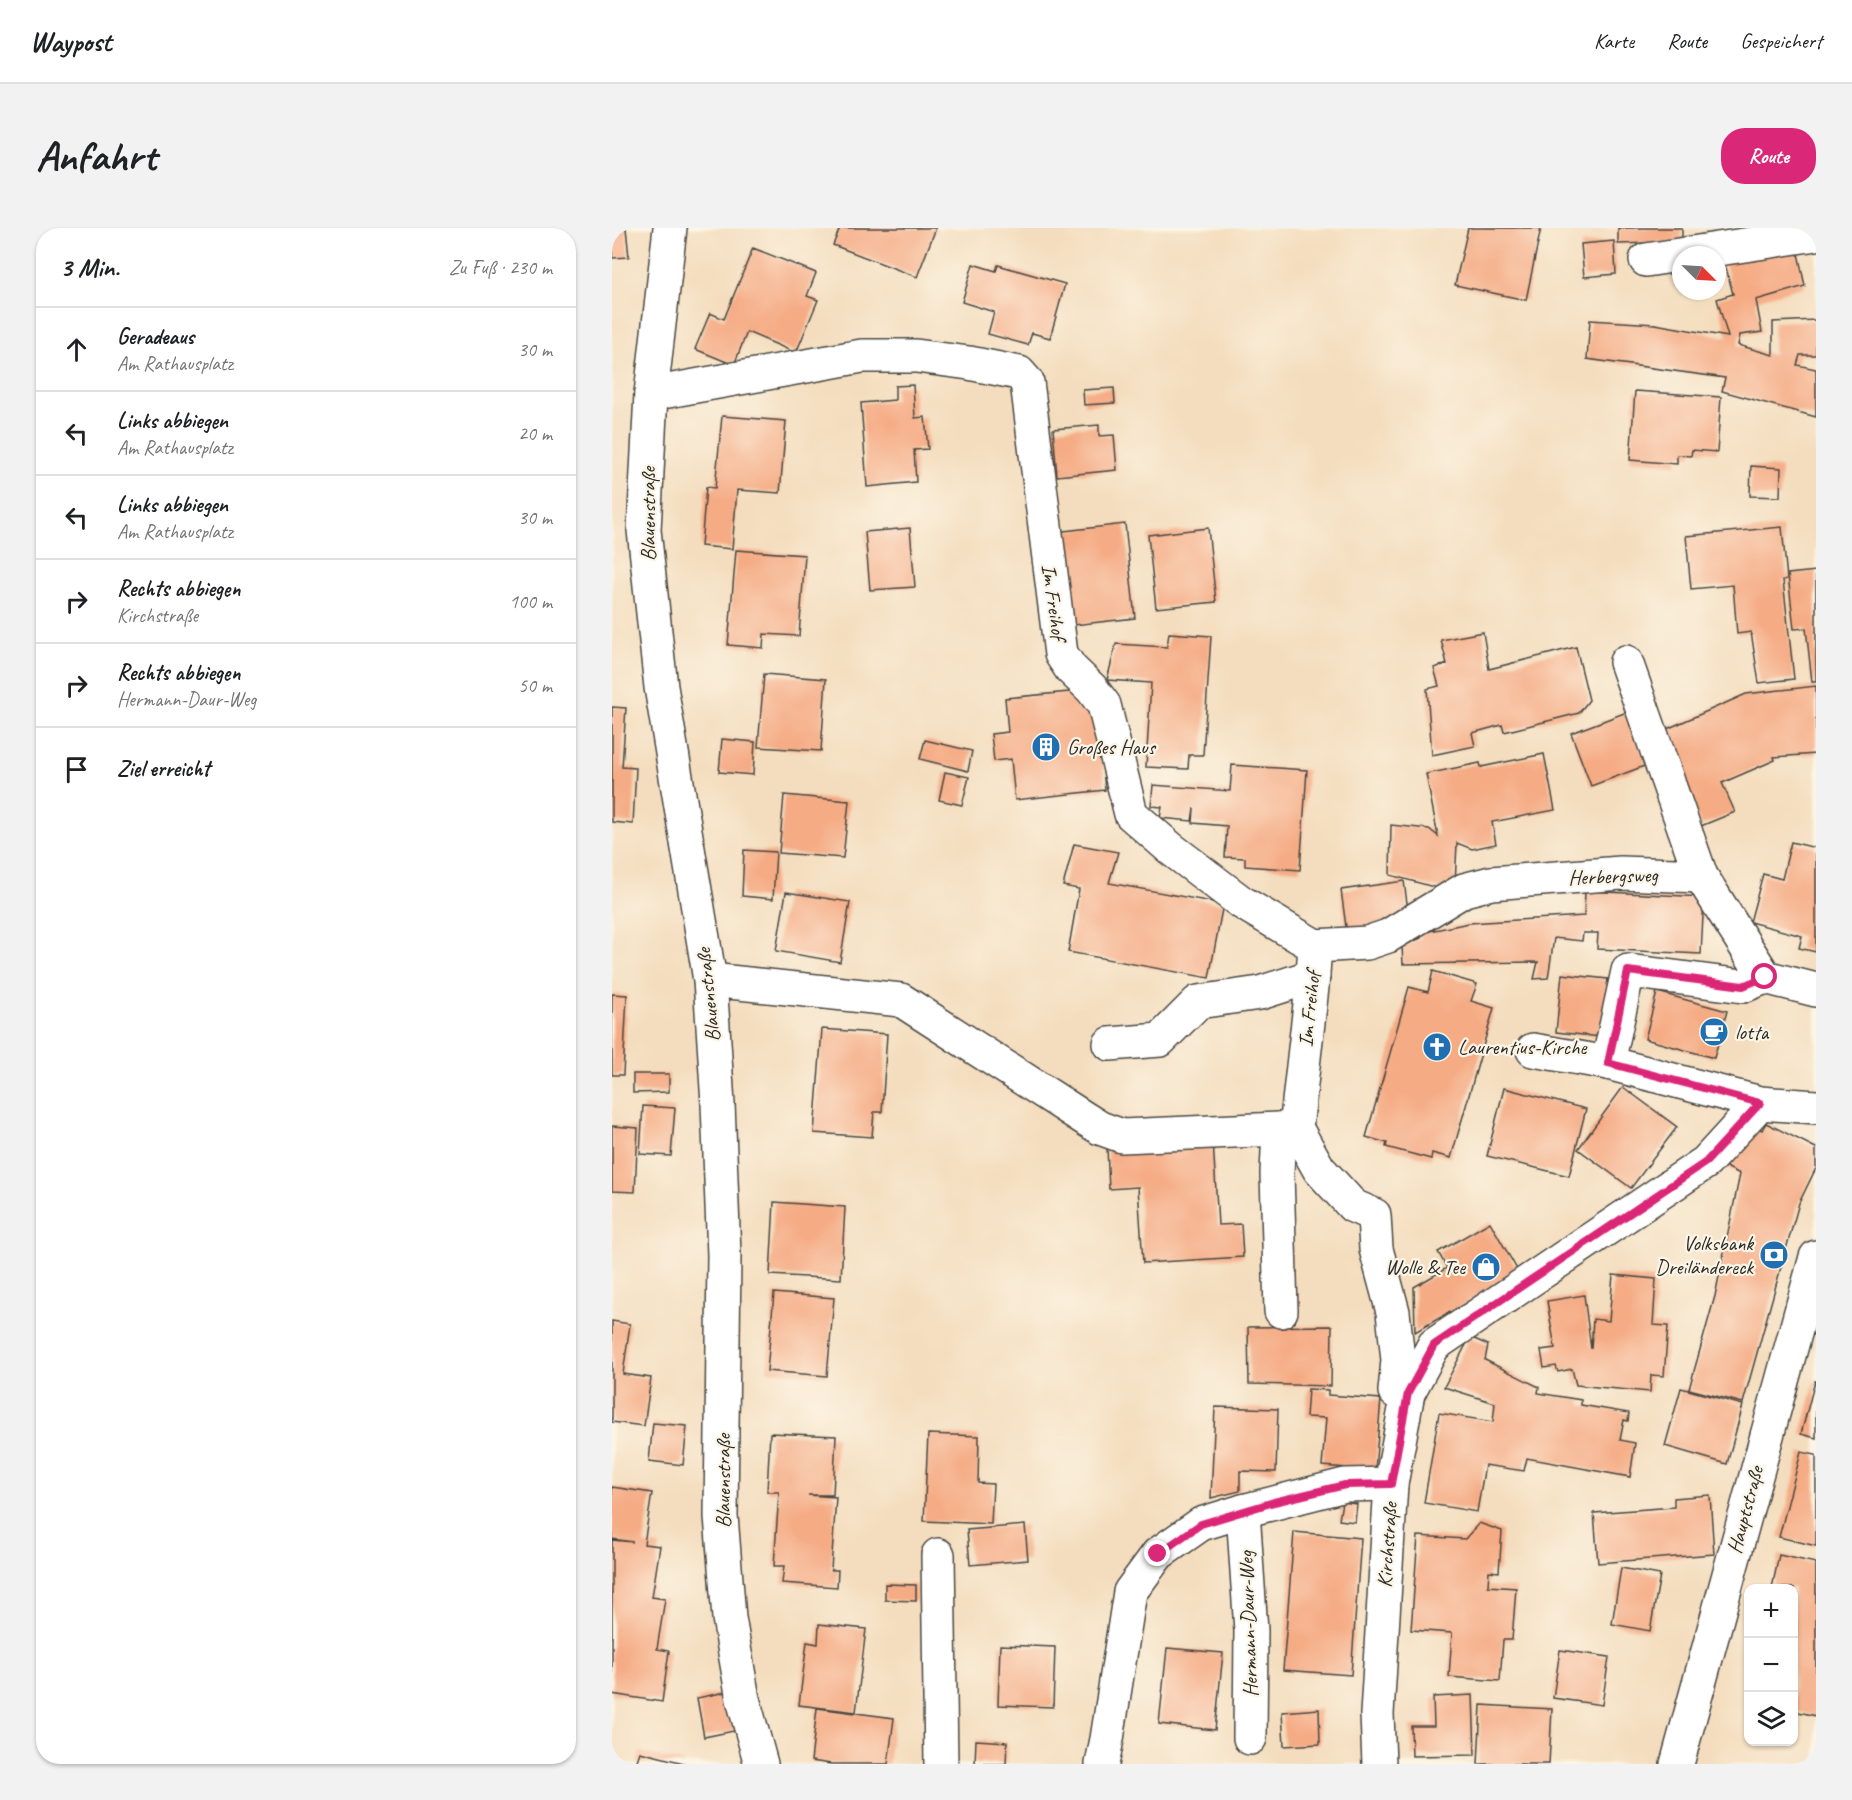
<!DOCTYPE html>
<html lang="de">
<head>
<meta charset="utf-8">
<style>
  :root { --surface:#fff; --page:#f2f2f2; --text:#202124; --muted:#757577; --line:#e0e0e0; --accent:#db2777 }
  body { margin:0; font-family:Caveat,sans-serif; background:var(--page); color:var(--text) }
  .controls { position:absolute; right:18px; bottom:18px; display:grid; overflow:hidden; border-radius:12px; box-shadow:0 2px 4px #0004 }
  .controls button { width:54px; height:54px; display:grid; place-items:center; padding:0; border:0; border-bottom:2px solid var(--line); background:var(--surface); color:var(--text); font:30px sans-serif }
  .compass { position:absolute; left:1060px; top:18px; width:54px; height:54px; border-radius:50%; background:var(--surface); box-shadow:0 2px 4px #0004; rotate:114deg }
  .stop { position:absolute; width:18px; height:18px; margin:-14px; border:4px solid #db2777; border-radius:50%; background:#fff }
  .stop.end { background:#db2777; border-color:#fff; box-shadow:0 2px 6px #0008 }
  .list { margin:0; padding:0; list-style:none }
  h2 { display:flex; justify-content:space-between; align-items:center; height:78px; margin:0; padding:0 24px; font-size:26px }
  h2 small { font-size:20px; font-weight:400; color:var(--muted) }
  .list li { display:grid; grid-template-columns:39px 1fr auto; gap:18px; align-items:center; box-sizing:border-box; height:84px; padding:0 24px; border-top:2px solid var(--line) }
  .list b { display:block; font-size:22px; white-space:nowrap }
  .list p { margin:0; font-size:20px; white-space:nowrap; color:var(--muted) }
  .list em { font-size:20px; font-style:normal; color:var(--muted) }
  .icon { flex:none; width:33px; height:33px; fill:none; stroke:currentColor; stroke-width:2; stroke-linecap:round; stroke-linejoin:round }
  .map { position:relative; flex:none; width:1204px; height:1536px; overflow:hidden; border-radius:24px }
  header { display:flex; align-items:center; gap:36px; box-sizing:border-box; height:84px; padding:0 30px; background:var(--surface); border-bottom:2px solid var(--line) }
  header strong { font-size:28px }
  nav { display:flex; gap:33px; margin-inline-start:auto; font-size:21px }
  .intro { display:flex; align-items:center; justify-content:space-between; box-sizing:border-box; height:144px; padding:0 36px }
  h1 { margin:0; font-size:42px }
  .button { padding:15px 27px; border-radius:24px; background:var(--accent); color:#fff; font-size:21px; font-weight:700 }
  main { display:flex; gap:36px; padding:0 36px }
  aside { flex:1; background:var(--surface); border-radius:24px; box-shadow:0 2px 4px #0004 }
  .map>svg:first-child { display:block }
  .building { fill:#f5ab84 }
  .lines { fill:none; stroke-linecap:round; stroke-linejoin:round }
  .minor-casing { stroke:#494641; stroke-width:36 }
  .major-casing { stroke:#494641; stroke-width:36 }
  .minor { stroke:#fff; stroke-width:33 }
  .major { stroke:#fff; stroke-width:33 }
  .route { stroke:#db2777; stroke-width:8 }
  .labels { text-anchor:middle; stroke-width:4.5; stroke-linejoin:round; paint-order:stroke }
  .street-label { font-size:21px; fill:#2b2b2b; stroke:#fcf5e5 }
  .poi-label { font-size:21px; fill:#2b2b2b; stroke:#fcf5e5; text-anchor:start }
</style>
</head>
<body>
<header>
<strong>Waypost</strong>
<nav><a>Karte</a><a>Route</a><a>Gespeichert</a></nav>
</header>
<div class="intro"><h1>Anfahrt</h1><a class="button">Route</a></div>
<main>
<aside>
<h2>3 Min.<small>Zu Fuß · 230 m</small></h2>
<ul class="list">
<li><svg class="icon" aria-label="ahead" viewBox="0 0 24 24"><path d="M12 20V5M6 11l6-6 6 6"/></svg><div><b>Geradeaus</b><p>Am Rathausplatz</p></div><em>30 m</em></li>
<li><svg class="icon" aria-label="left" viewBox="0 0 24 24"><path d="M17 20v-9H6M10 6l-5 5 5 5"/></svg><div><b>Links abbiegen</b><p>Am Rathausplatz</p></div><em>20 m</em></li>
<li><svg class="icon" aria-label="left" viewBox="0 0 24 24"><path d="M17 20v-9H6M10 6l-5 5 5 5"/></svg><div><b>Links abbiegen</b><p>Am Rathausplatz</p></div><em>30 m</em></li>
<li><svg class="icon" aria-label="right" viewBox="0 0 24 24"><path d="M7 20v-9h11M14 6l5 5-5 5"/></svg><div><b>Rechts abbiegen</b><p>Kirchstraße</p></div><em>100 m</em></li>
<li><svg class="icon" aria-label="right" viewBox="0 0 24 24"><path d="M7 20v-9h11M14 6l5 5-5 5"/></svg><div><b>Rechts abbiegen</b><p>Hermann-Daur-Weg</p></div><em>50 m</em></li>
<li><svg class="icon" aria-label="arrive" viewBox="0 0 24 24"><path d="M6 21V4h12l-3 4 3 4H6"/></svg><div><b>Ziel erreicht</b></div></li>
</ul>
</aside>
<div class="map">
<svg width="1204" height="1536" viewBox="0 0 1204 1536">
  <rect width="100%" height="100%" fill="#fcf5e5"/>
  <filter id="ink" filterUnits="userSpaceOnUse"><feTurbulence type="fractalNoise" baseFrequency=".0167" numOctaves="2"/><feDisplacementMap in="SourceGraphic" scale="12" xChannelSelector="R" yChannelSelector="G"/><feConvolveMatrix kernelMatrix="1 2 1 2 8 2 1 2 1" color-interpolation-filters="sRGB"/></filter>
  <filter id="wash" filterUnits="userSpaceOnUse"><feTurbulence type="fractalNoise" baseFrequency=".008" numOctaves="4" result="noise"/><feDisplacementMap in="SourceGraphic" scale="24" xChannelSelector="R" yChannelSelector="G"/><feGaussianBlur stdDeviation="1.35" result="paint"/><feColorMatrix in="noise" values="0 0 0 0 0 0 0 0 0 0 0 0 0 0 0 0 0 1.4 0 .05"/><feComposite in="paint" operator="in"/></filter>
  <g filter="url(#wash)">
    <rect width="100%" height="100%" fill="#f4ddbe"/>
    <g id="blocks">
      <g class="building">
        <polygon points="0,0 14,0 17,29 0,30"/>
        <polygon points="228,0 324,0 305,49 221,17"/>
        <polygon points="856,0 929,0 914,72 843,57"/>
        <polygon points="1006,0 1070,0 1070,14 1006,16"/>
        <polygon points="1002,13 1004,46 972,49 969,16"/>
        <polygon points="1184,16 1193,58 1144,72 1150,104 1128,107 1126,117 1161,127 1161,94 1204,92 1204,127 1188,127 1185,137 1204,141 1204,189 1110,163 1113,150 975,131 978,92 1043,96 1116,109 1105,71 1121,66 1112,32"/>
        <polygon points="141,20 204,45 195,68 206,72 184,125 135,104 122,137 83,121 98,85 112,91"/>
        <polygon points="361,36 384,43 386,37 453,56 438,110 420,105 416,117 376,106 382,84 350,74"/>
        <polygon points="301,157 303,190 313,189 316,221 302,222 304,254 255,259 249,175 283,172 283,158"/>
        <polygon points="502,160 503,175 472,177 471,162"/>
        <polygon points="1023,163 1109,169 1105,224 1080,222 1079,228 1065,227 1065,236 1018,232"/>
        <polygon points="110,188 174,193 168,265 125,262 120,321 89,318 94,259 103,260"/>
        <polygon points="487,197 487,208 502,207 505,242 445,248 441,201"/>
        <polygon points="1139,238 1169,240 1168,269 1138,268"/>
        <polygon points="513,296 523,390 453,398 443,304"/>
        <polygon points="1170,299 1175,351 1171,352 1182,451 1147,455 1139,404 1125,406 1121,357 1079,361 1074,308"/>
        <polygon points="298,300 303,359 258,362 253,304"/>
        <polygon points="596,300 604,374 544,380 536,307"/>
        <polygon points="124,322 193,327 187,408 152,406 151,420 116,417"/>
        <polygon points="1204,343 1204,454 1200,454 1194,400 1182,401 1176,346"/>
        <polygon points="871,404 877,441 964,419 977,472 967,485 892,504 890,497 860,505 863,518 820,527 815,461 827,458 822,440 835,436 829,412"/>
        <polygon points="557,405 599,408 591,527 577,527 576,541 534,539 539,455 495,452 504,416 555,419"/>
        <polygon points="152,446 214,451 209,523 146,519"/>
        <polygon points="1204,458 1204,526 1162,529 1163,532 1110,555 1123,584 1089,598 1048,504 1134,466"/>
        <polygon points="468,463 485,474 493,562 403,572 399,531 382,533 379,506 396,504 393,470"/>
        <polygon points="0,479 14,480 10,539 24,540 21,596 0,594"/>
        <polygon points="1015,484 1035,537 979,558 959,505"/>
        <polygon points="110,511 143,514 141,547 107,544"/>
        <polygon points="313,512 360,523 356,543 308,531"/>
        <polygon points="932,526 943,582 880,594 884,616 860,621 845,615 843,656 836,663 778,647 779,597 817,601 826,608 814,546 868,535 869,539"/>
        <polygon points="620,537 695,542 688,642 633,638 633,630 613,629 615,598 581,595 582,580 580,593 548,590 550,579 539,578 541,557 618,563"/>
        <polygon points="333,544 357,549 350,577 327,572"/>
        <polygon points="172,567 237,573 231,630 167,625"/>
        <polygon points="1179,614 1204,620 1204,724 1187,720 1190,708 1138,694 1151,646 1170,651"/>
        <polygon points="462,616 506,624 497,655 611,676 597,750 456,724 467,661 451,658"/>
        <polygon points="132,622 164,624 161,671 130,668"/>
        <polygon points="792,653 797,690 735,706 729,662"/>
        <polygon points="973,663 1092,669 1089,726 985,721 986,705 971,705 970,713 942,710 936,750 922,751 926,734 791,736 790,718 809,710 808,705 857,695 972,688"/>
        <polygon points="174,664 238,674 228,734 164,723"/>
        <polygon points="821,743 865,756 859,773 882,780 839,930 820,925 819,931 774,919 775,915 754,909 797,759 816,764"/>
        <polygon points="950,746 996,751 989,809 944,804"/>
        <polygon points="1045,764 1115,783 1102,830 1033,811"/>
        <polygon points="0,766 15,767 11,847 0,847"/>
        <polygon points="210,801 275,806 270,884 262,884 260,909 202,905"/>
        <polygon points="21,846 57,846 57,864 21,865"/>
        <polygon points="1011,859 1065,899 1019,960 966,921"/>
        <polygon points="892,860 974,881 957,948 875,928"/>
        <polygon points="31,878 63,880 59,928 28,926"/>
        <polygon points="1154,895 1204,920 1204,940 1187,975 1131,1175 1077,1161 1103,1068 1128,946 1108,936 1143,898 1150,902"/>
        <polygon points="0,898 26,900 23,964 0,963"/>
        <polygon points="601,913 606,997 629,996 631,1029 531,1035 526,959 497,961 495,920"/>
        <polygon points="162,974 233,979 229,1051 158,1047"/>
        <polygon points="878,994 907,1045 803,1104 802,1059 835,1040 826,1024"/>
        <polygon points="1001,1047 1044,1051 1041,1097 1056,1098 1052,1148 1039,1147 1038,1164 964,1157 960,1141 946,1144 944,1138 932,1140 929,1122 943,1120 935,1073 972,1067 979,1121 981,1091 997,1093"/>
        <polygon points="162,1065 222,1070 215,1148 155,1143"/>
        <polygon points="0,1093 18,1096 11,1146 39,1150 32,1198 0,1194"/>
        <polygon points="720,1098 719,1158 637,1156 636,1099"/>
        <polygon points="858,1109 876,1117 873,1132 927,1159 926,1165 969,1172 969,1177 1017,1185 1016,1193 1012,1192 1008,1212 1023,1215 1018,1249 915,1230 912,1243 873,1237 865,1284 812,1275 827,1185 881,1194 883,1175 832,1159"/>
        <polygon points="1203,1153 1204,1153 1204,1210 1189,1206"/>
        <polygon points="1069,1160 1131,1177 1115,1236 1053,1218"/>
        <polygon points="696,1161 716,1162 716,1167 769,1171 763,1242 710,1238 714,1190 694,1189"/>
        <polygon points="603,1179 666,1181 664,1244 628,1243 628,1263 599,1270"/>
        <polygon points="41,1195 75,1198 71,1237 37,1233"/>
        <polygon points="158,1205 224,1208 221,1267 196,1267 224,1269 219,1342 226,1342 225,1359 170,1355 172,1338 162,1338 167,1264 155,1264"/>
        <polygon points="316,1206 367,1208 366,1255 381,1256 379,1296 312,1293"/>
        <polygon points="1189,1224 1204,1227 1204,1318 1167,1309"/>
        <polygon points="0,1259 40,1265 32,1316 48,1318 40,1369 53,1371 45,1421 57,1423 50,1474 0,1466 0,1312 21,1314 0,1311"/>
        <polygon points="1098,1267 1102,1326 986,1335 982,1285 1062,1279 1062,1270"/>
        <polygon points="730,1274 745,1276 743,1294 727,1292"/>
        <polygon points="867,1295 890,1303 887,1344 877,1343 876,1358 904,1360 900,1412 891,1412 888,1453 837,1449 840,1405 799,1402 806,1308 853,1311"/>
        <polygon points="413,1297 416,1332 358,1337 355,1302"/>
        <polygon points="682,1304 749,1310 739,1447 671,1442"/>
        <polygon points="1167,1327 1204,1335 1204,1488 1182,1483 1182,1360 1160,1360"/>
        <polygon points="1009,1340 1048,1347 1038,1403 1000,1396"/>
        <polygon points="273,1356 304,1357 304,1373 273,1372"/>
        <polygon points="207,1396 254,1401 244,1484 187,1477 195,1414 206,1416"/>
        <polygon points="388,1417 443,1419 441,1479 386,1477"/>
        <polygon points="555,1420 611,1425 603,1502 547,1496"/>
        <polygon points="948,1422 997,1429 990,1477 941,1470"/>
        <polygon points="114,1464 122,1503 92,1509 85,1470"/>
        <polygon points="861,1467 863,1527 800,1528 799,1498 822,1498 821,1469"/>
        <polygon points="869,1477 940,1481 937,1536 866,1536"/>
        <polygon points="205,1480 282,1490 276,1536 219,1536 199,1533"/>
        <polygon points="707,1481 708,1516 672,1518 670,1484"/>
        <polygon points="364,1512 395,1514 394,1536 363,1536"/>
        <polygon points="28,1524 72,1535 72,1536 24,1536"/>
      </g>
    </g>
  </g>
  <g filter="url(#ink)">
    <use href="#blocks" fill-opacity="0" stroke="#494641" stroke-width="1.5"/>
    <g class="lines">
      <g class="minor-casing">
        <g id="minor">
          <polyline points="58,0 39,166 32,302 49,459 98,752 106,876 112,1027 109,1288 117,1390 131,1471 149,1536"/>
          <polyline points="1034,32 1204,6"/>
          <polyline points="39,166 250,128 304,128 357,135 407,145 415,154 449,426 459,441 480,461 492,477 519,586 558,620 629,674 703,718"/>
          <polyline points="1014,434 1089,648 1153,749 1204,762"/>
          <polyline points="703,718 755,715 776,708 852,662 879,655 1009,645 1089,648"/>
          <polyline points="1153,749 1131,758 1016,743 996,835 1148,875 1204,879"/>
          <polyline points="98,752 289,772 472,890 488,900 510,908 667,901 684,900 700,759 703,718"/>
          <polyline points="498,816 548,812 586,774 648,765 701,748"/>
          <polyline points="921,822 996,835"/>
          <polyline points="684,900 707,941 741,978 762,987 764,1021 781,1084 786,1132 783,1163 796,1165"/>
          <polyline points="667,901 665,945 669,1083"/>
          <polyline points="631,1283 639,1403 638,1510"/>
          <polyline points="326,1327 329,1536"/>
          <polyline points="490,1536 495,1511 518,1364 546,1326 589,1296 631,1283 733,1257 779,1256"/>
          <polyline points="767,1536 765,1486 779,1256 796,1165 822,1117 1094,934 1148,875"/>
        </g>
      </g>
      <g class="major-casing">
        <polyline id="major" points="1065,1536 1204,1029"/>
      </g>
      <use href="#minor" class="minor"/>
      <use href="#major" class="major"/>
    </g>
  </g>
  <g class="lines" filter="url(#ink)">
    <polyline class="route" points="546,1326 589,1296 662,1274 733,1257 779,1256 796,1165 822,1117 1094,934 1148,875 996,835 1016,743 1131,758 1153,749"/>
  </g>
  <defs>
    <g id="building-disc" transform="scale(1.5)"><circle r="9.5" fill="#1f6fb2" stroke="#fcf5e5"/><path d="M-4-6H4V6H1V3H-1V6H-4ZM-2.5-4.3h1.7v1.8h-1.7ZM.8-4.3h1.7v1.8H.8ZM-2.5-1h1.7V.8h-1.7ZM.8-1h1.7V.8H.8Z" fill="#fff"/></g>
    <g id="cafe-disc" transform="scale(1.5)"><circle r="9.5" fill="#1f6fb2" stroke="#fcf5e5"/><path d="M-5.5-4.5H6V0H3Q3 3.5 0 3.5H-2.5Q-5.5 3.5-5.5 0ZM3-3.2v2h1.7v-2ZM-6 4.5H4V6H-6Z" fill="#fff"/></g>
    <g id="church-disc" transform="scale(1.5)"><circle r="9.5" fill="#1f6fb2" stroke="#fcf5e5"/><path d="M-1.2-6h2.4v3.5h3.3v2.4h-3.3V6h-2.4V-.1h-3.3v-2.4h3.3Z" fill="#fff"/></g>
    <g id="bank-disc" transform="scale(1.5)"><circle r="9.5" fill="#1f6fb2" stroke="#fcf5e5"/><path d="M-6-4H6V4H-6ZM0-2.3a2.3 2.3 0 1 0 0 4.6a2.3 2.3 0 1 0 0-4.6Z" fill="#fff"/></g>
    <g id="shop-disc" transform="scale(1.5)"><circle r="9.5" fill="#1f6fb2" stroke="#fcf5e5"/><path d="M-5-2.5h2.3a2.7 3.5 0 0 1 5.4 0H5L5.5 6h-11ZM-1.5-2.5h3a1.5 2.3 0 0 0-3 0Z" fill="#fff"/></g>
  </defs>
  <g fill-rule="evenodd">
    <use href="#building-disc" x="434" y="519"/>
    <use href="#cafe-disc" x="1102" y="804"/>
    <use href="#church-disc" x="825" y="819"/>
    <use href="#bank-disc" x="1162" y="1027"/>
    <use href="#shop-disc" x="874" y="1039"/>
  </g>
  <g class="labels">
    <g class="street-label">
      <text transform="translate(36 286) rotate(-90)" y="7">Blauenstraße</text>
      <text transform="translate(442 374) rotate(82)" y="7">Im Freihof</text>
      <text transform="translate(1001 648) rotate(-2)" y="7">Herbergsweg</text>
      <text transform="translate(96 767) rotate(-96)" y="7">Blauenstraße</text>
      <text transform="translate(697 781) rotate(-84)" y="7">Im Freihof</text>
      <text transform="translate(111 1253) rotate(-90)" y="7">Blauenstraße</text>
      <text transform="translate(1133 1282) rotate(-75)" y="7">Hauptstraße</text>
      <text transform="translate(775 1317) rotate(-86)" y="7">Kirchstraße</text>
      <text transform="translate(636 1396) rotate(-92)" y="7">Hermann-Daur-Weg</text>
    </g>
    <g class="poi-label">
      <text x="455" y="526">Großes Haus</text>
      <text x="1123" y="811">lotta</text>
      <text x="846" y="826">Laurentius-Kirche</text>
      <text x="1141" y="1022" text-anchor="end">Volksbank<tspan x="1141" dy="24">Dreiländereck</tspan></text>
      <text x="853" y="1046" text-anchor="end">Wolle &amp; Tee</text>
    </g>
  </g>
</svg>
<div class="controls">
<button>+</button>
<button>−</button>
<button><svg class="icon" aria-label="layers" viewBox="0 0 24 24"><path d="M12 4l9 5-9 5-9-5zM3 14l9 5 9-5"/></svg></button>
</div>
<svg class="compass" viewBox="-18 -18 36 36"><path d="M0-13l5 13h-10z" fill="#e53935"/><path d="M0 13l5-13h-10z" fill="#757577"/></svg>
<div class="stop" style="left:1153px;top:749px"></div>
<div class="stop end" style="left:546px;top:1326px"></div>
</div>
</main>
</body>
</html>
